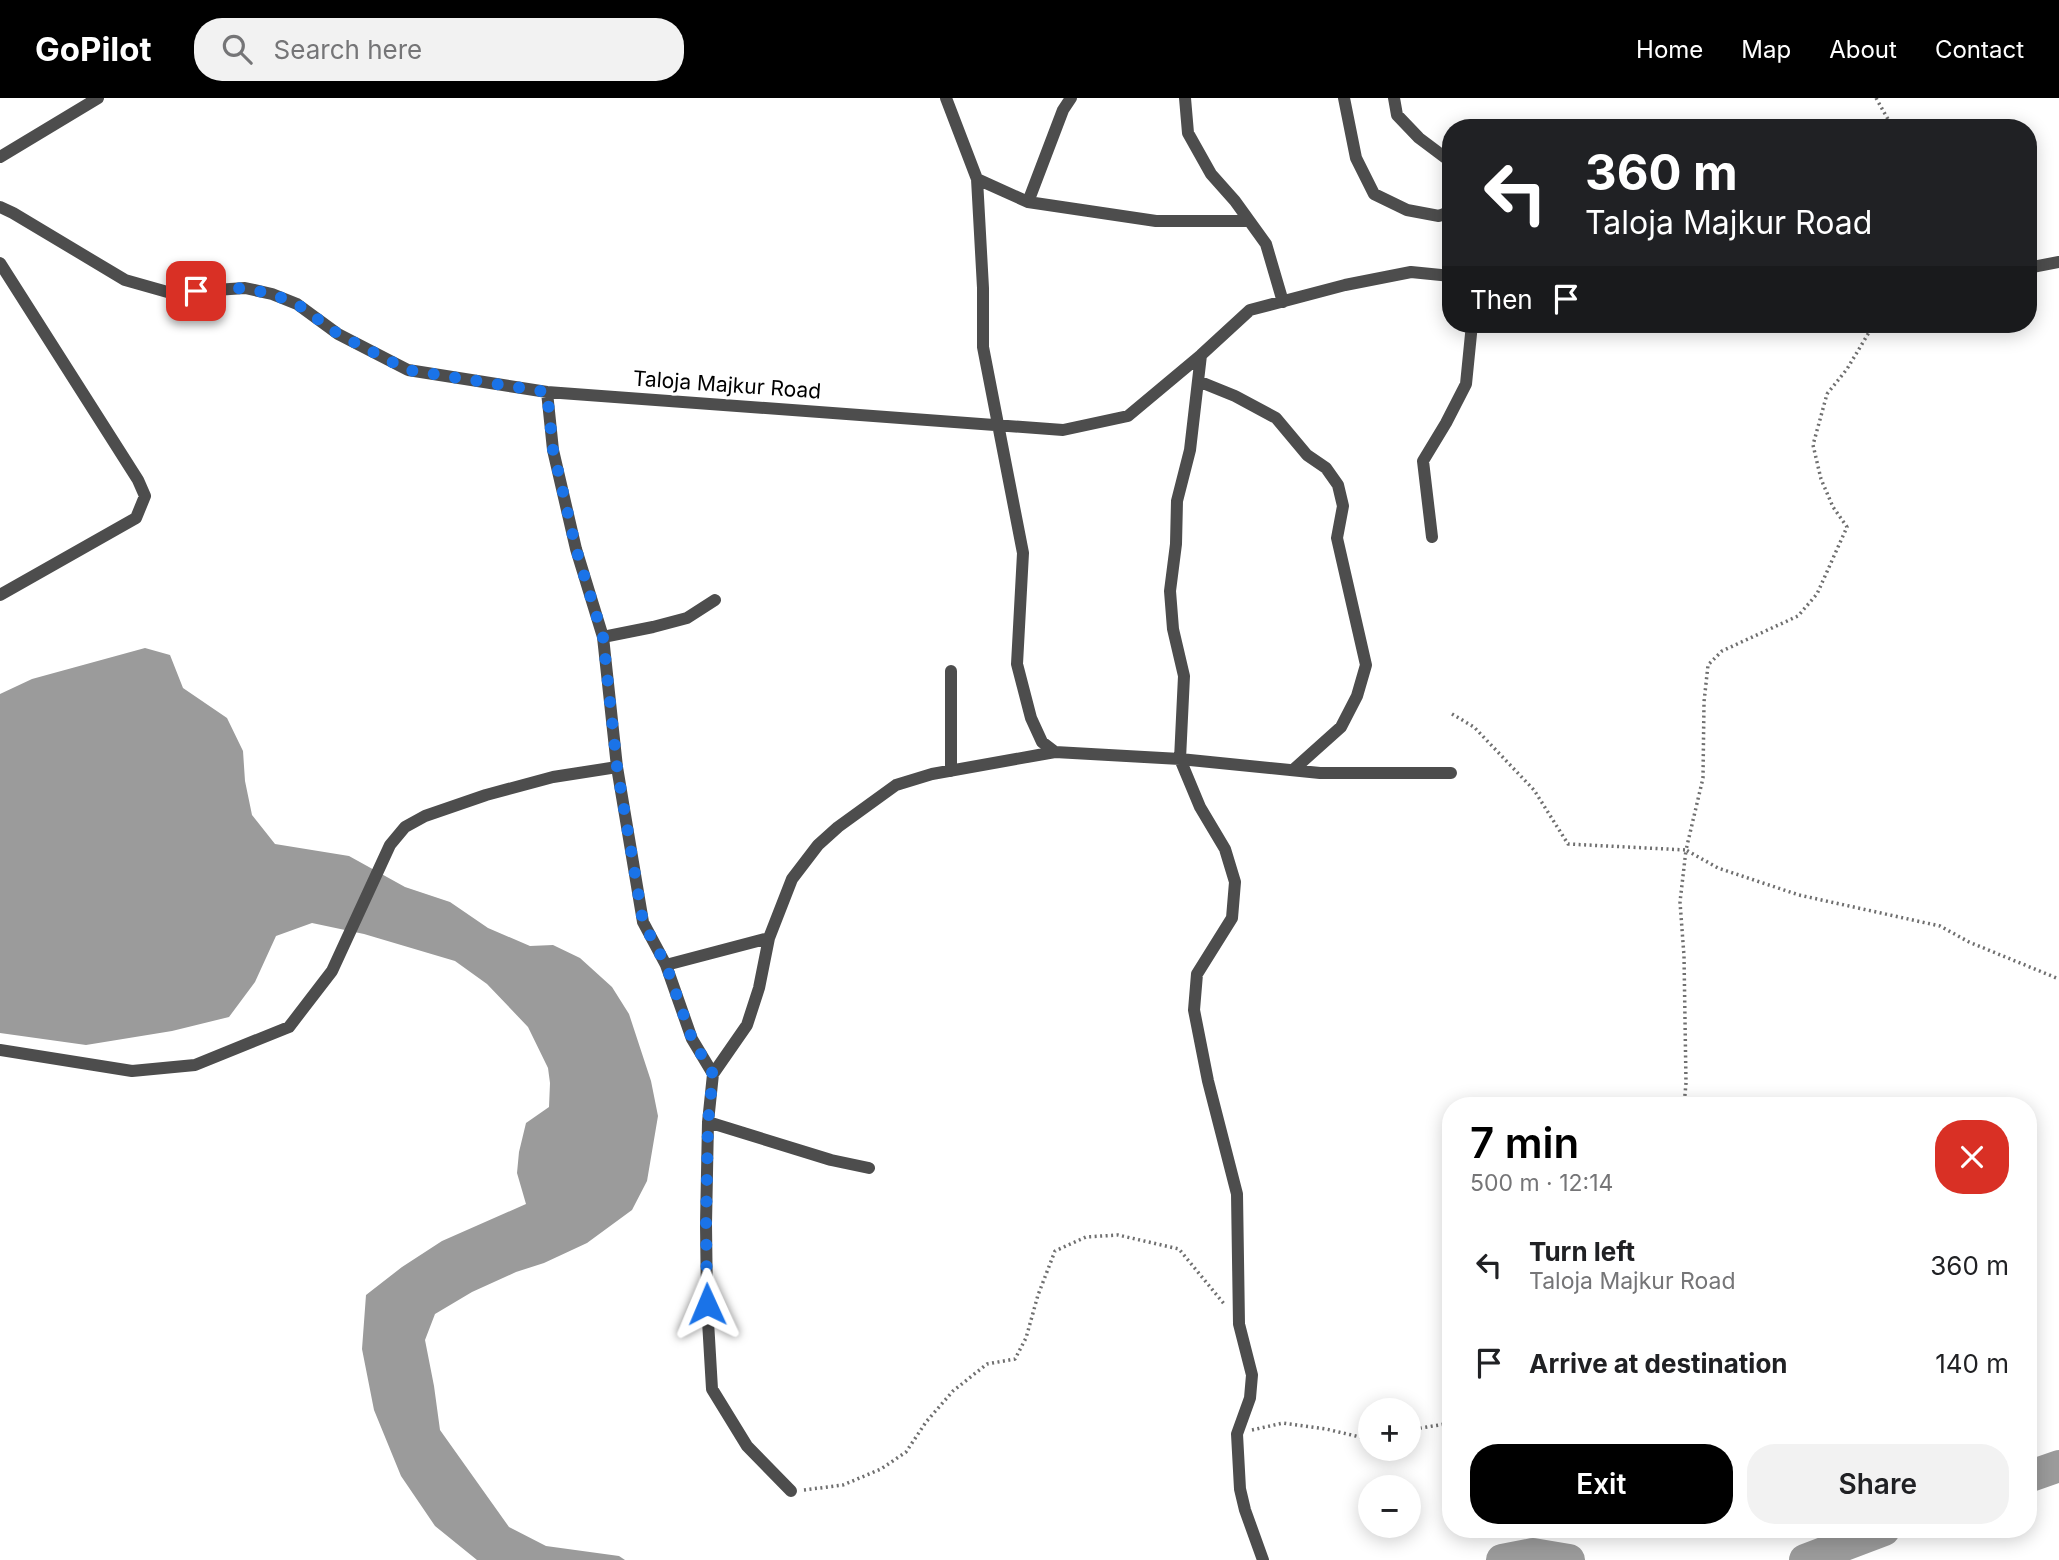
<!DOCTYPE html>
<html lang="en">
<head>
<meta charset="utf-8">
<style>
	:root { --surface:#fff; --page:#f2f2f2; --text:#202124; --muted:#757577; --accent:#000 }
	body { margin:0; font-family:Inter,sans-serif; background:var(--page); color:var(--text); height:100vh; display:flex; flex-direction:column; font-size:26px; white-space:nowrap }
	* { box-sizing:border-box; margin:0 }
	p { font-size:23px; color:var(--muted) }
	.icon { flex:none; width:38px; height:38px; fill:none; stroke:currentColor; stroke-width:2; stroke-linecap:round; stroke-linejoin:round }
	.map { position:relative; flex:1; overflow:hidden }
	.drawer { position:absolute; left:1442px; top:999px; width:595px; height:441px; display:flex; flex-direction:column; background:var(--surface); border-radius:28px; box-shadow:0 4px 18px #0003 }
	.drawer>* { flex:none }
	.hud { position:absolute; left:1442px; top:21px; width:595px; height:214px; border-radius:28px; box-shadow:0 4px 18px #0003; background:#202124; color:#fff; overflow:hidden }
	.fabs { position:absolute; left:1358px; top:1300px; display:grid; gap:14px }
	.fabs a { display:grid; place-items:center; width:63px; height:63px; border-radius:50%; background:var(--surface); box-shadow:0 4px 18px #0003; font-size:35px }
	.pin { position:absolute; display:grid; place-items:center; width:60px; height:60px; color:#fff; margin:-30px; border-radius:14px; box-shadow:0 4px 10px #0006 }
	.me { position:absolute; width:77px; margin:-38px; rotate:359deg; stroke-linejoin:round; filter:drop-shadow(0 0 5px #0008) }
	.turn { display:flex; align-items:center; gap:24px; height:147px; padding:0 28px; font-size:32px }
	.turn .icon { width:91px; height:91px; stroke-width:2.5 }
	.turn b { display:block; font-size:49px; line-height:60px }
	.then { display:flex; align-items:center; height:66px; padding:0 28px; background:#0003; gap:14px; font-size:26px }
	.round { display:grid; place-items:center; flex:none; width:74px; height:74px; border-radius:28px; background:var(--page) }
	.overview { display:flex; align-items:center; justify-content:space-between; height:119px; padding:0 28px }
	h1 { font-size:42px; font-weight:600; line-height:52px; color:var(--accent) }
	.primary-button { display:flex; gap:14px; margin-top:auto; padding:14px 28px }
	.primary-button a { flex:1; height:80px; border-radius:28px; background:var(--accent); color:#fff; font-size:28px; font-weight:600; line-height:80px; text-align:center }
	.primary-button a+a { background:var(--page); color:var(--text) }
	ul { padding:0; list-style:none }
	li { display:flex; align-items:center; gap:21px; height:98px; padding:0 28px }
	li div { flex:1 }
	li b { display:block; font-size:26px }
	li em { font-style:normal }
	header { display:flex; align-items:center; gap:42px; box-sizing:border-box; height:98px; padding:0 35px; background:var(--accent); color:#fff }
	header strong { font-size:33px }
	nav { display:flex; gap:38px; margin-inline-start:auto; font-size:24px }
	.search { width:490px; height:63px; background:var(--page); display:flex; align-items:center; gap:18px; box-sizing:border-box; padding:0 24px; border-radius:28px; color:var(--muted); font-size:26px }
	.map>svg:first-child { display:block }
</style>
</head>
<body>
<header>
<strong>GoPilot</strong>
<div class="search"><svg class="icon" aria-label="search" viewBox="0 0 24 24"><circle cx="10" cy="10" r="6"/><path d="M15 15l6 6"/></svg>Search here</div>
<nav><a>Home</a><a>Map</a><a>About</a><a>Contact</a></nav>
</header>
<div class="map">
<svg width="2059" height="1462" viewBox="0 0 2059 1462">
	<rect width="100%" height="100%" fill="#fff"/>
	<path fill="#9b9b9b" d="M145,550L170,557L183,590L227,620L243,653L245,683L252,717L275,746L349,758L405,789L450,804L488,830L530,848L553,847L580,860L612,889L629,916L651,983L658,1018L647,1083L632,1112L587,1145L544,1165L516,1174L472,1194L435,1216L425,1242L434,1288L440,1332L509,1429L546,1448L619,1458L625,1462H477L435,1428L401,1378L374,1312L362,1251L366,1197L402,1169L442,1143L526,1106L517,1075L519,1054L526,1025L549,1009L550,985L548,970L528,929L487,886L455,863L364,836L312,825L276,838L255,884L229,919L172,933L86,947L0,935V596L32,581Z"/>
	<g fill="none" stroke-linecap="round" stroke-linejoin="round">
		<path stroke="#9b9b9b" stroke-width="32" d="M2028,1379L2059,1368
			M1502,1462L1533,1456L1569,1462
			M1805,1462L1884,1432"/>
		<path stroke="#6f6f6f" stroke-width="3.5" stroke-dasharray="2 3.5" stroke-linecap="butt" d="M1876,0L1893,30
			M1874,226L1847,271L1827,296L1813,347L1821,381L1833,409L1847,429L1817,496L1798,518L1722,553L1708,567L1704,604L1703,680L1686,752L1718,770L1799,797L1940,828L1969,844L2059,881
			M1452,616L1474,629L1534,692L1568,746L1686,752L1680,804L1684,858L1686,985L1684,1008
			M1252,1332L1283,1325L1326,1331L1360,1339L1370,1338
			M1409,1332L1451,1325
			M804,1392L843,1387L881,1371L906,1354L926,1324L953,1293L987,1266L1015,1261L1026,1240L1038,1197L1055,1153L1086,1139L1118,1137L1179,1151L1225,1207"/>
		<path stroke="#4d4d4d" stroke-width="12" d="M946,0L977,81L983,190V249L1023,455L1017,566L1031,620L1042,644L1055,654L1180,661L1320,675H1451
			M1185,0L1188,35L1211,76L1235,103L1266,146L1283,204
			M1344,0L1356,60L1374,96L1407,112L1439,118L1451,113
			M1394,0L1397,17L1419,40L1451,64
			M0,59L98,0
			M977,81L1028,104L1063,12L1071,0
			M1028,104L1156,123H1249
			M0,109L13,115L125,182L171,195L245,190L272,196L297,206L338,236L408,272L547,294L1063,332L1128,318L1201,257L1250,212L1345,187L1411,174L1451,178
			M0,165L138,382L145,398L136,420L0,497
			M2028,170L2059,164
			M1201,257L1190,352L1177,403L1176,446L1170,493L1173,531L1184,578L1180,661L1200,709L1225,751L1235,784L1232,820L1197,876L1194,912L1208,983L1237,1096L1239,1226L1252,1277L1250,1300L1237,1336L1240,1391L1245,1412L1263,1462
			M1198,283L1235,298L1276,320L1307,357L1326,370L1338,387L1343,408L1337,440L1366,567L1357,598L1341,629L1293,672
			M547,294L553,352L576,451L603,539L617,669L643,824L666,867L769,840L792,781L818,747L838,729L896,687L932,676L1055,654
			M1432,439L1423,363L1446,325L1466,286L1472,226
			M603,539L653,529L687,520L715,502
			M951,673V573
			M666,867L692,941L713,976L708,1024L706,1126L707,1206L712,1291L747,1348L791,1393
			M0,952L132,973L195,967L289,929L332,873L390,747L405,729L425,718L486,697L553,679L617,669
			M713,976L747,927L759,890L769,840
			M708,1024L831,1062L869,1070"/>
	</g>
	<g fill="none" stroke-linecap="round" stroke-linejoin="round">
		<path stroke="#1a73e8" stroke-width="12" stroke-dasharray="0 21.6" d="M196,193L245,190L272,196L297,206L338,236L408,272L547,294L553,352L559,377L576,451L603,539L617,669L643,824L666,867L692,941L713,976L708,1024L706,1126L707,1206"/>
	</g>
	<g text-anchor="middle" stroke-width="6" stroke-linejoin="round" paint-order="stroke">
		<g font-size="21" fill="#000" stroke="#fff">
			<text transform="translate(727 287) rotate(4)" y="7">Taloja Majkur Road</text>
		</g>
	</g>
</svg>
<div class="fabs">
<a>+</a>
<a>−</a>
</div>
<div class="pin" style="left:196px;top:193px;background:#d93025"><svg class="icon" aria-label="arrive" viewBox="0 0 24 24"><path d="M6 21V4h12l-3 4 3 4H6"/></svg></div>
<svg class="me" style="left:707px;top:1206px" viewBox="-20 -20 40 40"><path d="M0-17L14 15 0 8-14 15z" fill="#1a73e8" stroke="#fff" stroke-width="4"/></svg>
<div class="hud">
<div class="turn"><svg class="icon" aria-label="left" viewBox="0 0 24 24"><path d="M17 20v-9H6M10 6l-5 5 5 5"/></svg><div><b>360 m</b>Taloja Majkur Road</div></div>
<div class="then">Then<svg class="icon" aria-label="arrive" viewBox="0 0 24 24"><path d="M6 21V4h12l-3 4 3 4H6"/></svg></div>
</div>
<section class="drawer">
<div class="overview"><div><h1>7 min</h1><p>500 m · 12:14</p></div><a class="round" style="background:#d93025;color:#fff"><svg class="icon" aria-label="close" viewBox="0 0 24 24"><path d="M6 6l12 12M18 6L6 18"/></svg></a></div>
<ul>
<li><svg class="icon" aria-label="left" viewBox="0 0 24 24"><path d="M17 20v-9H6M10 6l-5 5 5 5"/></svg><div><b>Turn left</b><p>Taloja Majkur Road</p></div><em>360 m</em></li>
<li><svg class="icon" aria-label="arrive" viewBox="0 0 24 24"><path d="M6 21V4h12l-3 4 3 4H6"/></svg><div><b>Arrive at destination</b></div><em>140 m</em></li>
</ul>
<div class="primary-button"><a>Exit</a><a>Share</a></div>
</section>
</div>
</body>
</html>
